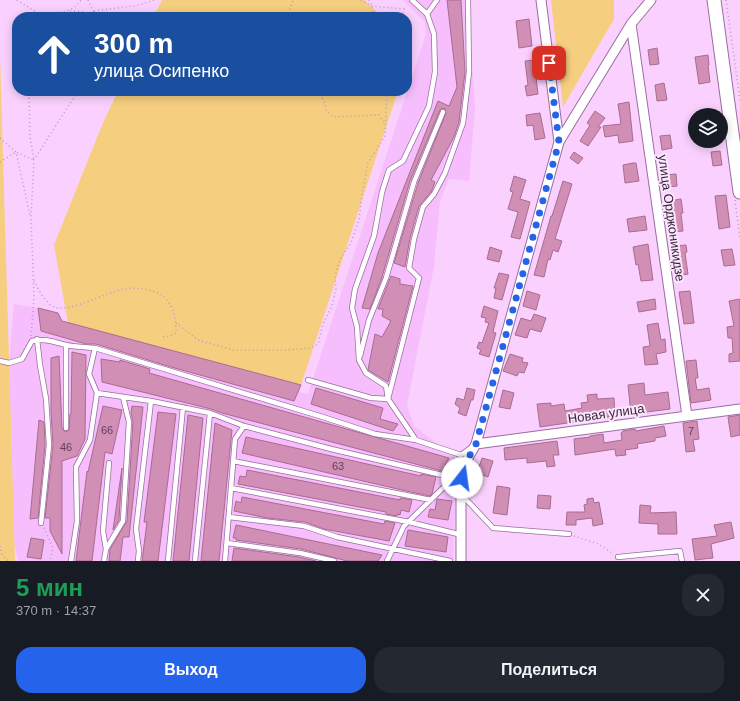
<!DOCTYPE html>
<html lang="ru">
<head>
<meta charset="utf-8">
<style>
	:root { --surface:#171b24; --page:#242831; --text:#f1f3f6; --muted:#9ea1a6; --accent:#2563eb }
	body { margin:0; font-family:Arial,sans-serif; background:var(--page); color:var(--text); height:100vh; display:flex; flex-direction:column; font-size:15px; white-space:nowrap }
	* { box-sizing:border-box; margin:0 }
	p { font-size:13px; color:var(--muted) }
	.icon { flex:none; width:22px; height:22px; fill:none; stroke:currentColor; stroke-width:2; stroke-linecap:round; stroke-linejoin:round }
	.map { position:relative; height:561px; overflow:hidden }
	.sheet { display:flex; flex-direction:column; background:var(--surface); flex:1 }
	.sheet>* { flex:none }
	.banner { position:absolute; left:12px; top:12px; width:400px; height:84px; border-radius:16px; box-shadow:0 2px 10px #0003; background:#1a4fa0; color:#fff; overflow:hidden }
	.controls { position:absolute; left:688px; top:108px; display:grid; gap:8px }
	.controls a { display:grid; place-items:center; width:40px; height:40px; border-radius:50%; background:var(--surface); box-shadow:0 2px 10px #0003; font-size:20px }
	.pin { position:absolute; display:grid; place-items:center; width:34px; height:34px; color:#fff; margin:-17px; border-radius:8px; box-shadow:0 2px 6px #0006 }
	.me { position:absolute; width:44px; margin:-22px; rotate:15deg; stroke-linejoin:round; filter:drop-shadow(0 0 3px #0008) }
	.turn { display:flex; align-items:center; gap:14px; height:84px; padding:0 16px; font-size:18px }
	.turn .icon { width:52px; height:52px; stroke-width:2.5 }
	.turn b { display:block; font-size:28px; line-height:34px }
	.round { display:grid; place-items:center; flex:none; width:42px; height:42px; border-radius:16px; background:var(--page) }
	.head { display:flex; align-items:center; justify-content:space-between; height:68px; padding:0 16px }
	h1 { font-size:24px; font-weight:700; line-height:30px; color:#1e9e55 }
	.action { display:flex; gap:8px; margin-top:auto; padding:8px 16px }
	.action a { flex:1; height:46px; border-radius:16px; background:var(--accent); color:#fff; font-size:16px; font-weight:700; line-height:46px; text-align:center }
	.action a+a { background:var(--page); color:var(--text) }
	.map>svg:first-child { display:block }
</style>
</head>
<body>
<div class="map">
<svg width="740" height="561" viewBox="0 0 740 561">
	<rect width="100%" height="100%" fill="#fad1fe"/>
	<path fill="#f6befc" d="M403,0H468L475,108L469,181L449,179L440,201L434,266L407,405L414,426L457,459L453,561H18L14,541L9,363L14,304L50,310L52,324L308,394L426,34L425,22Z"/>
	<path fill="#f6ce7f" d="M162,0H364L383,17H153Z
		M551,0H614V19L563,107Z
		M0,55L15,561H0Z
		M118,91H398L301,385L68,323L54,245L102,125Z"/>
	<path fill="#d18fb6" stroke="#a96b90" d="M447,0H461L465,72L459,122L454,137L431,180L435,182L431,192L419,206L410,238L405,267L394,263L418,183L446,113L445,109L442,108L440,110L410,181L382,277L370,309L362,308L378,253L438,101L449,106L457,87Z
		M529,19L532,46L519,48L516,21Z
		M657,48L659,64L650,65L648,50Z
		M708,55L709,65H708L710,82L699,84L695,57Z
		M534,60L538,94L527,96L525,86L528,85L525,61Z
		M664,83L667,100L657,101L655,85Z
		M629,102L633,141L619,143L618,135L605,137L603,126L621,124L618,104Z
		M595,111L605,118L598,127H601L588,146L580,141L590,125L587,123Z
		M540,113L545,138L535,140L533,125L527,126L526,115Z
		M670,135L672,148L662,150L660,136Z
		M720,151L722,165L713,166L711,152Z
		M574,152L583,158L578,164L570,158Z
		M633,163H636L639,181L625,183L623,165Z
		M676,174L677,186L666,187L665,175Z
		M514,176L526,180L520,199L530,202L520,239L511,237L518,212L508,209L513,192L510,191Z
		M563,181L572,184L555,239L562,241L558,252L553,250L550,260L548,259L544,277L534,275L551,216H552Z
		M726,195L730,227L719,229L715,196Z
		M681,199L683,213H681L683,231L672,232L671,220H672L669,201Z
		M645,216L647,230L629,232L627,219Z
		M648,244L653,280L641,281L638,264L636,265L633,247Z
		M686,245L687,252L685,253L688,274L678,276L674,246Z
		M490,247L502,251L499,262L487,259Z
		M732,249L735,265L724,266L721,250Z
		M499,273L509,275L502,300L494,298L496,288H494Z
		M391,276L400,279V284L413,286L388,382L368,370L375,334L382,337L391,321L382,316L383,309H378Z
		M527,291L540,295L536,310L523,306Z
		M690,291L694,323L684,324L679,292Z
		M655,299L656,309L639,312L637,302Z
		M740,299V361L729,362V354L733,353L732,338H728L727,327L734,326L729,301Z
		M484,306L498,311L493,332L496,333L489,357L479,354L481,350L477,348L479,342L482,343L489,323L485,322L486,318L481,317Z
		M38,308L58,313L62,321L301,385L294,401L171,367L96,344H86L41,331Z
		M534,314L546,318L541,332L530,329L527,338L515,335L521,318L531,321Z
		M658,323L661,340L665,339L666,352L656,354L658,364L645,365L643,347L650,346L647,325Z
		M72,352L86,355L85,439L77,456L62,461V554L50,531V518H45L53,445L51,412V358L59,356L62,428L64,431L66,432L69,430L70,414H71Z
		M510,354L523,358L522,362L528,363L524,373L519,372L517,376L503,371Z
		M101,359L120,362V360L150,369L149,373L449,458L442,471L222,413L211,409L102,382Z
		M696,360L698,378H695L697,390L709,388L711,400L691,403L686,361Z
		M644,383L645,395L668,392L670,409L631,414L628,385Z
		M316,388L383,408L380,419L398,424L393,431L311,404Z
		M467,388L475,390L473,400H471L466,416L458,413L460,408L455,404L457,398L464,400Z
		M503,390L514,393L510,409L499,407Z
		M597,394V399L614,398L615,416L540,427L537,404L551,403V406L564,404L565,411L582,408L581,403L588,402L587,395Z
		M103,406L122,410L112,454L105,452L92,561H76L87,471L88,472Z
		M132,406L143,407L129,537H123L120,561H109L110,549L127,521L133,422L131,413Z
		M158,412L176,414L158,561H142L147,522H144Z
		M188,415L203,418L189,561H173Z
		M740,415V435L731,437L728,417Z
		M39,420L44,422L45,445L38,518L30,519Z
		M697,421L699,439L693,440L695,451L686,452L683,423Z
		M215,423L232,430L219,561H201Z
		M664,426L666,436L655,438V441L637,444L638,448L625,450L626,455L616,456L615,449L575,455L574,439L590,437V436L603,434L604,443L622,440L621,433L623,431L635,429L636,431Z
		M246,437L421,476V474L436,477L432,494L430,496L402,490L242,453Z
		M557,441L559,455H553L555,466L547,467L546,461L527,463V458L505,460L504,448Z
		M482,458L493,461L488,477L477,473Z
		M122,468L119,520L113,530Z
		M247,470L400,500V498L412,500L409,512L401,510L400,515L397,514V516L386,514V512L238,484L240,476L246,477Z
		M497,486L510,488L507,515L493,513Z
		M538,495L551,496L550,509L537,508Z
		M242,497L384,524L385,521L395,523L389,541L324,529L305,522L267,518L234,511L236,501L241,503Z
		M593,498L594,503L599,502L603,524L593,526L592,518L576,520V525H566L567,512H585L584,505L587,504V499Z
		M437,499L452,501L448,520L428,517L430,509L435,510Z
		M640,505L651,506L650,513L676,512L677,534H658V524L639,523Z
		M731,522L734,538L711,544L713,558L695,560L692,539L717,536L714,525Z
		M236,525L382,555L378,561H347L301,549L236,540V538H233Z
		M408,530L448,537L446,552L405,546Z
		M31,538L44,540L41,559L27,557Z
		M234,548L299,557L316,561H232Z"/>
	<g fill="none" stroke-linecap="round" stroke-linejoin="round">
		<defs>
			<path id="service" d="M412,0L427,14L434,34L435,72L429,106L403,161L389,170L382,192L374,236L355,289L352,308L357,327L359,360L366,373L386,386L388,399L416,440
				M427,14L437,0
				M37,339L40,365L46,399L49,445L41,523
				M95,348L89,374L97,393L151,401L210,413L244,426L331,449L442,475L461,470
				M360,356L369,320L386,278L414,182L443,112
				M0,361L9,363L22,359L32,341C44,338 54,342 66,345C75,347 85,347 95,348L326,418L375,434L416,440L461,455L472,447
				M308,380L371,398L388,399L419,278L409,268L414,239L423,207L434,194L445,173L463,123L469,72L468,0
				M66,428V345
				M233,461L431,500
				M231,488L409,522L462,535
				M462,495L493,528L569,534
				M229,517L304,526L337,537L450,561
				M227,543L300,553L334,561
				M106,549L103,531L109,463
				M618,557L680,551L682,561
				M71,561L77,521L76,467L90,440L97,393
				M104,561L106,549L123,521L129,422L123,397
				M138,561L139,551L136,529L151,401
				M168,561L183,407
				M195,561L210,413
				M225,561L235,439L244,426
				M387,561L404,526L445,486L461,479"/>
			<path id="minor" d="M541,0L559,142
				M631,24L687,416
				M476,444L740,409
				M461,561V470L476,444L559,142L631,24L651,0"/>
			<path id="secondary" d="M714,0L740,192"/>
		</defs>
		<use href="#service" stroke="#9b6ca0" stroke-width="6"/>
		<use href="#minor" stroke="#9b6ca0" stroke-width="11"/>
		<use href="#secondary" stroke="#9b6ca0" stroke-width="15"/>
		<path stroke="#bc9ac0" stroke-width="1.5" stroke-dasharray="1 3" stroke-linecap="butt" d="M17,0L39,14
			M88,0L96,17
			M361,0L372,6L404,9L402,17
			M369,0L372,6L374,17
			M726,0L740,100
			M70,11L85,12L91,17
			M94,11L140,5L154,0
			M38,17L39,14C54,12 72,15 81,0
			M287,17L293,0
			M319,91L325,104L326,110L333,117L379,115L384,122
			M0,138L16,152L30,215
			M0,162L16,152L34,160L30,137L29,91
			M735,200L740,239
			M34,281C39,290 44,302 54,307C68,314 107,291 125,289C137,287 147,289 158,293C173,300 176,318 176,333L170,336L162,337
			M176,323L198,340L233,350H286L311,348L318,344L323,324L332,306L336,289L335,276L340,259L351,243L359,220L362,195L368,163L385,136L387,91
			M31,336L34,298L31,217L34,160L78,91
			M44,528L53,548L50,561
			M574,536L598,544L614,554
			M0,546L2,555L8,561"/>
		<use href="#service" stroke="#fff" stroke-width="4.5"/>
		<use href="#minor" stroke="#fff" stroke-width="9"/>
		<use href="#secondary" stroke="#fff" stroke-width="13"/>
	</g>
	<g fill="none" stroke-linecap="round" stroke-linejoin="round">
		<path stroke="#2563eb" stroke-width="7" stroke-dasharray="0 12.6" d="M462,478V470L476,444L559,142L549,63"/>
	</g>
	<g text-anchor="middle" stroke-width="4" stroke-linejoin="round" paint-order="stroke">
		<g font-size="11" fill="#60405a">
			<text x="107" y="434">66</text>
			<text x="691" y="435">7</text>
			<text x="66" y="451">46</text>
			<text x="338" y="470">63</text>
		</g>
		<g font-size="13" fill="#3a263c" stroke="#fbe6fd">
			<text transform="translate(672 218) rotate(82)" y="5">улица Орджоникидзе</text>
			<text transform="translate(606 413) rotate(-8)" y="5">Новая улица</text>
		</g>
	</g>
</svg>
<div class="controls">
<a><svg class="icon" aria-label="layers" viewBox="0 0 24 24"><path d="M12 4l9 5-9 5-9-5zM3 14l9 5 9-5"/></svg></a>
</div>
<div class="pin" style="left:549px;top:63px;background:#d93025"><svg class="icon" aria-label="arrive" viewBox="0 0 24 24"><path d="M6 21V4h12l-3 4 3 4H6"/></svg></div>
<svg class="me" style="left:462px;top:478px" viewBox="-20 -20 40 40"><circle r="19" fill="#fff"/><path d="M0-13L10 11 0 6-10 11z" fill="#2563eb"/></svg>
<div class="banner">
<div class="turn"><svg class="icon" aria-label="ahead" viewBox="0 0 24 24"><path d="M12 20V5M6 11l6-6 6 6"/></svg><div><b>300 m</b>улица Осипенко</div></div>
</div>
</div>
<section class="sheet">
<div class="head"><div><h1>5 мин</h1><p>370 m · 14:37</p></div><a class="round"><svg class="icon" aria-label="close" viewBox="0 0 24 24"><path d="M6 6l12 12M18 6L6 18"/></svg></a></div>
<div class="action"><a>Выход</a><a>Поделиться</a></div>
</section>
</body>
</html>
